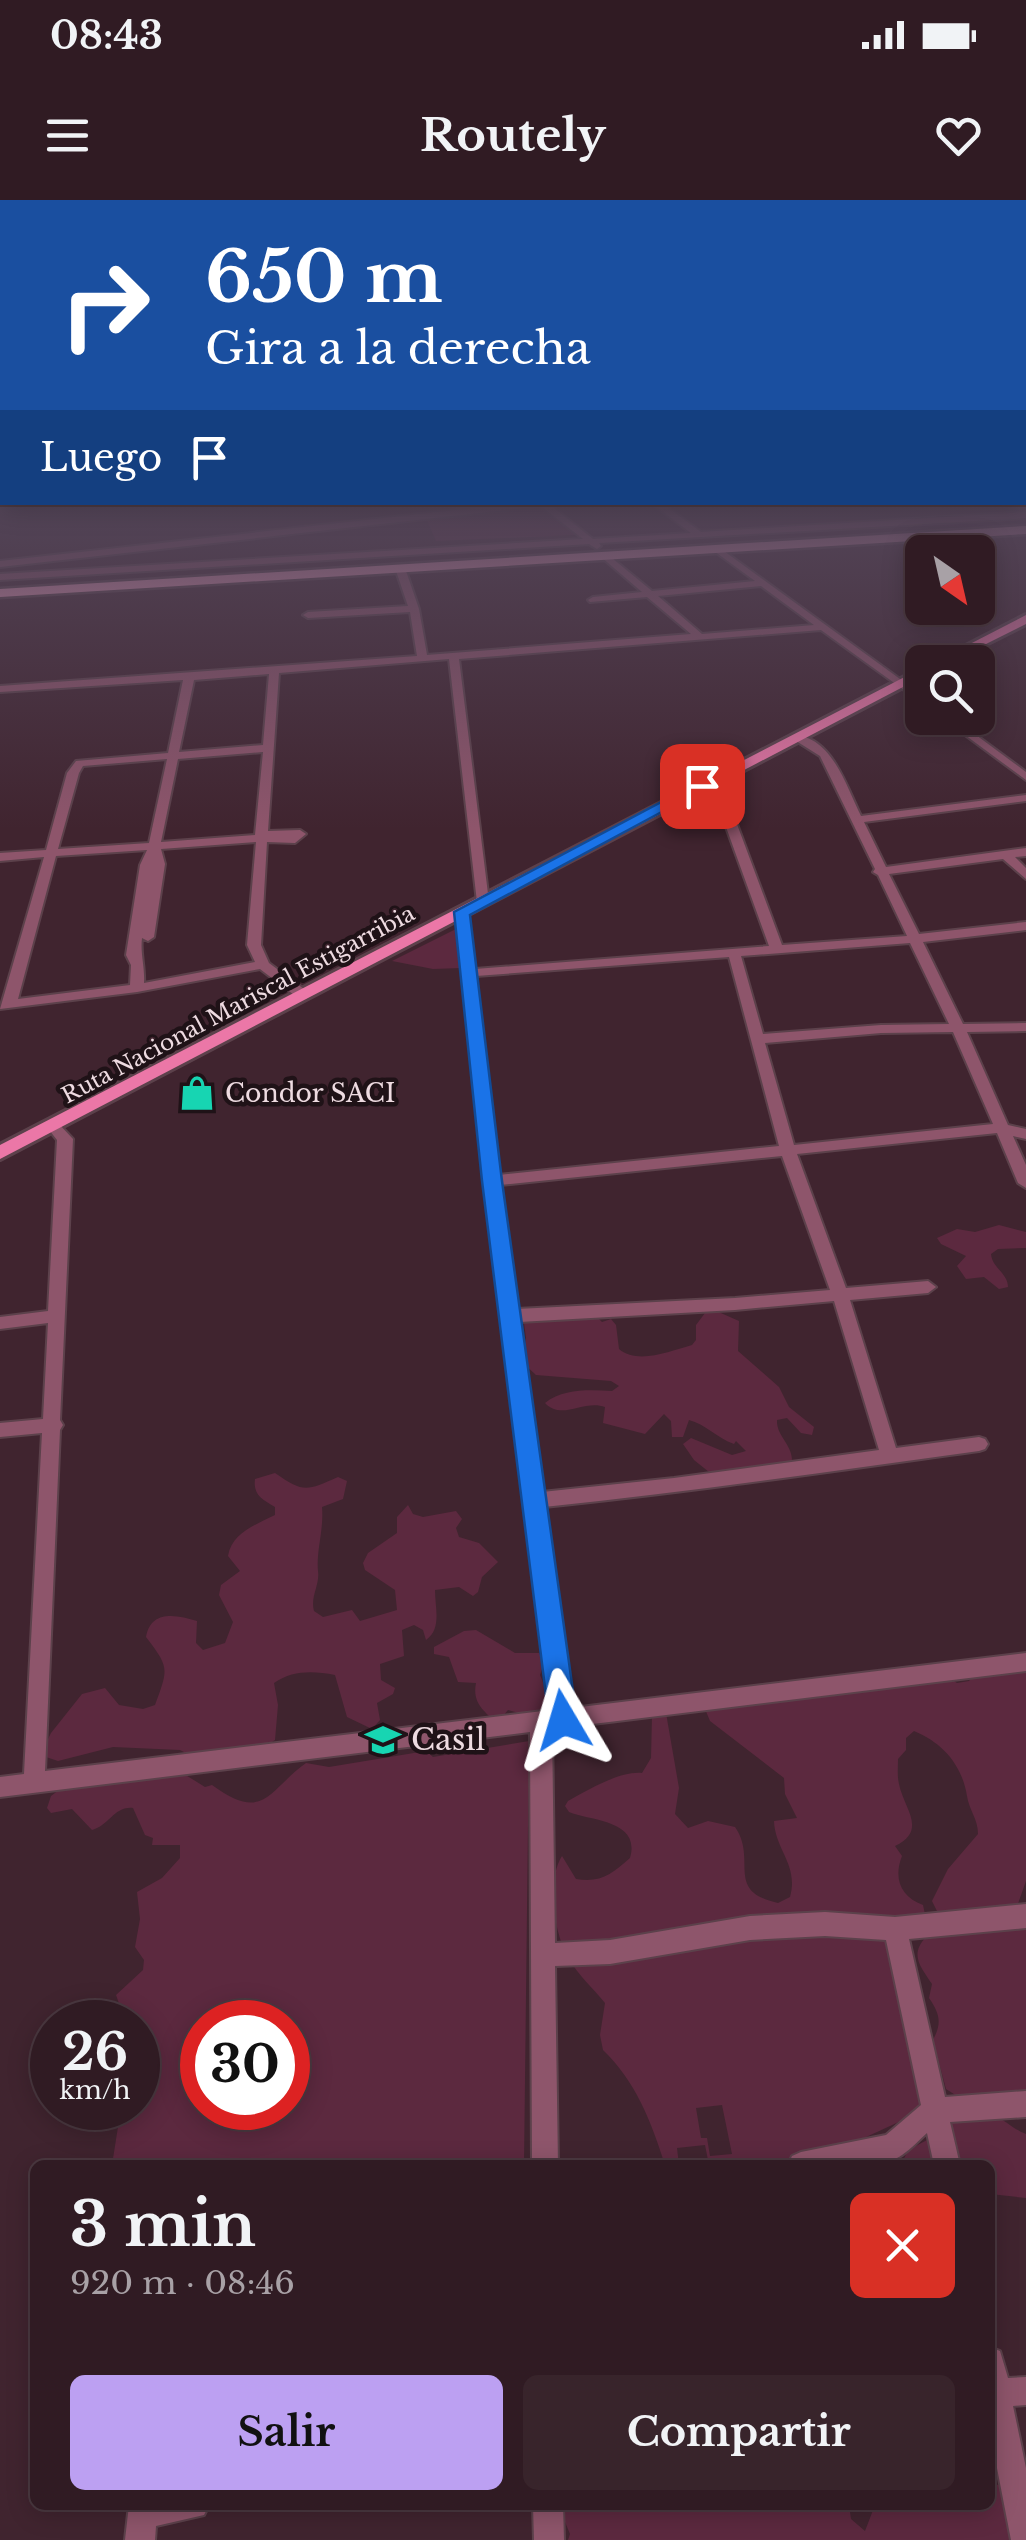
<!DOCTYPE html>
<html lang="es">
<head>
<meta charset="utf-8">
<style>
	:root { --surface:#301b23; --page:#38242b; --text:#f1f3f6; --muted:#a8a1a6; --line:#4b3941; --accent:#bca0f2 }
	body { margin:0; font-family:"Libre Baskerville",serif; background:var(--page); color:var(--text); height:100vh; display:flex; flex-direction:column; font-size:38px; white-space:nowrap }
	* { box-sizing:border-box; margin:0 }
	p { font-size:32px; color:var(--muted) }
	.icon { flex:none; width:55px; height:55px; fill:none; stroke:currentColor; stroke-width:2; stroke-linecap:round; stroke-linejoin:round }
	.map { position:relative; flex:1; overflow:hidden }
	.details { position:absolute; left:30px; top:1960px; width:965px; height:350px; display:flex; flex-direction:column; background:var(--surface); border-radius:15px; box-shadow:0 5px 25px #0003,0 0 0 2px var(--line) }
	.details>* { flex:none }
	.banner { position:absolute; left:0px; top:0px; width:1028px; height:305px; box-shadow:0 5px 25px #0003,0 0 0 2px var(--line); background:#1a4fa0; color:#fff; overflow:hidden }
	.needle { width:65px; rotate:146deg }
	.tools { position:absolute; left:905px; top:335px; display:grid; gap:20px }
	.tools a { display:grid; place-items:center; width:90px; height:90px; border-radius:15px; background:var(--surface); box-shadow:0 5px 25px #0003,0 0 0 2px var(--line); font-size:50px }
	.speed { position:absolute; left:30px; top:1800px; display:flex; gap:20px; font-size:50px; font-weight:700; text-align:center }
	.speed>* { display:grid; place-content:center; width:130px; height:130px; border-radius:50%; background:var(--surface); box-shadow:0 5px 25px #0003,0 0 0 2px var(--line); line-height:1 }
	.speed small { font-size:25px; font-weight:400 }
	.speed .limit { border:15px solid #d22; background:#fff; color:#111 }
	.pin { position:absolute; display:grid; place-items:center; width:85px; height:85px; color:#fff; margin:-42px; border-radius:20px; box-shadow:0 5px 15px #0006 }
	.me { position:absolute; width:110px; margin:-55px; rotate:353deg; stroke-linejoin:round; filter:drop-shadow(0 0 8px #0008) }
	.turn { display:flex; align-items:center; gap:35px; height:210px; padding:0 40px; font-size:45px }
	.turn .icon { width:130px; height:130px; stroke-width:2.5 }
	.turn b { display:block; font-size:70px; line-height:85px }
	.then { display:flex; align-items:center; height:95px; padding:0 40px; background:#0003; gap:20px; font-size:38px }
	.round { display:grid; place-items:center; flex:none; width:105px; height:105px; border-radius:15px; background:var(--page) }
	.overview { display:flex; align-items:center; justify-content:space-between; height:170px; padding:0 40px }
	h1 { font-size:60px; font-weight:700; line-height:75px }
	.button { display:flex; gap:20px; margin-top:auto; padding:20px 40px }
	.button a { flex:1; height:115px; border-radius:15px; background:var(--accent); color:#111; font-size:40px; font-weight:700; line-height:115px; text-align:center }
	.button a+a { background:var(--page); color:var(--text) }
	.status { display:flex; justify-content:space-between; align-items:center; height:70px; padding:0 50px; background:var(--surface); direction:ltr }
	.status svg { height:28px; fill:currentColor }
	header { display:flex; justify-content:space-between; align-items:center; height:130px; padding:0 40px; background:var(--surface); font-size:45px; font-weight:700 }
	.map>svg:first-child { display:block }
</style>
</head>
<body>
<div class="status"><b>08:43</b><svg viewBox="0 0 49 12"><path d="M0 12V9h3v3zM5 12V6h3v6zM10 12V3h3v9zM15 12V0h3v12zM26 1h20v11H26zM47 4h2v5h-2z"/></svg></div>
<header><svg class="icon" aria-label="menu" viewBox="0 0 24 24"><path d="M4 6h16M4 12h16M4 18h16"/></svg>Routely<svg class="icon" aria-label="heart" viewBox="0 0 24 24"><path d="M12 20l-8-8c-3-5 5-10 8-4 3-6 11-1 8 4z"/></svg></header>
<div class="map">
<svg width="1026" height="2340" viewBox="0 0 1026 2340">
	<rect width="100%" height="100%" fill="#40242f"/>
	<path fill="#5c293f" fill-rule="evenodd" d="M541,305L576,335L436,341L427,320Z
		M456,729L461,768L433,769L392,761Z
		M999,1025L1026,1032V1048L998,1049L991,1054C992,1068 1008,1073 1008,1087L999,1089L984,1077L966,1079L957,1066L966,1056L941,1044L937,1038L957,1029L975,1032Z
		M714,1110L739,1121L738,1151L779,1187L789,1207L814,1227L812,1235L801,1233L787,1218L777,1220C776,1236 793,1245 792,1262L719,1280L694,1260L683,1244L691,1238L732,1255L746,1251L736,1241L734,1244C717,1238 705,1224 689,1220L683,1237H672L671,1221L664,1214L645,1234L603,1223L605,1207C584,1199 562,1221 545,1203C564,1188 590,1190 612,1191L619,1186L611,1181L536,1175L522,1162L526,1138L524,1123L530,1117H597L602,1122L611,1119L616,1125L619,1149C638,1165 670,1151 692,1145L696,1140V1125L705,1113Z
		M275,1273C304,1293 306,1291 338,1277L347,1281L343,1299L322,1307C324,1330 316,1351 318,1371C320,1385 310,1397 314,1411L323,1417L352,1410L360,1421L397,1410L395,1390L365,1370L363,1363L368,1353L397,1333V1317L408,1305L413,1314L423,1317L456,1311L462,1319L456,1328L459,1337L479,1343L498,1362L482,1377L478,1392L473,1396L459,1387L435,1390C435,1408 442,1429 426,1440L423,1430L414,1425L402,1430L404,1456L380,1464L381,1480L395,1488L393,1494L377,1503L380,1520L372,1529L347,1517L335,1475C313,1471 293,1470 274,1483L278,1505L275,1540L233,1568L220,1570L180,1550L113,1547L58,1561L46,1557L45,1545L51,1533L82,1494L105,1488L119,1505L143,1509L155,1505C168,1469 170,1468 146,1437C151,1409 177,1415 197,1421L196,1443L203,1450L225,1443L233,1422L219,1395L221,1385L240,1371L228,1356C232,1333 255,1325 275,1315V1307C262,1299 253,1295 255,1279Z
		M476,1430L515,1453H539L544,1463L540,1475L553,1506C537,1518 526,1515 508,1510L497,1523C484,1511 472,1503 476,1483L458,1482L449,1457L434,1454V1447L464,1431Z
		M1000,1471L1026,1472V1681L1015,1712L938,1713L932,1701L948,1669L978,1634C978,1619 969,1610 967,1596C962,1565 943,1543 914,1531L906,1538V1550L898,1559C898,1567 897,1576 899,1584C904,1609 928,1630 895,1646L902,1656C893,1679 901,1697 923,1705L926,1719L906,1738L921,1906L903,1920L864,1938L817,1949L807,1965H709L705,1945L677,1948L679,1965H665C651,1921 636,1882 603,1850L600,1835L605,1803C593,1788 578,1775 569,1759C554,1734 546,1681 562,1656L576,1679C601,1683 612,1674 630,1658C641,1620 591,1621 569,1612L565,1606L568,1601C588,1590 619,1571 642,1573L651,1558L652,1516L666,1513L679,1588L675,1614L688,1628L708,1621L735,1627C758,1660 724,1691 778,1703L790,1697C799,1665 775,1650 774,1621L797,1618L785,1594L784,1578L710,1521L705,1509L878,1479L904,1486C922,1476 939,1471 957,1483L969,1481L976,1473L989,1476ZM722,1905L732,1954L710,1956L707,1938H701L696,1908Z
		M529,1541L524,1965H112L121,1908H138V1822L136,1814L121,1809L116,1795L143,1770L144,1760L135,1747L140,1719L137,1692L162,1678L180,1658V1645H152L153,1638L145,1635L133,1608C114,1606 109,1626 92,1630L72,1609L51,1613L47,1608L51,1596L68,1583L184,1574L205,1587L212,1585C265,1624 269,1589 306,1563L329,1567L426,1551L433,1557ZM202,1822H288V1908H202Z
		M1026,1722V1906L1017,1894L1002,1891L960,1898L946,1889L933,1840C942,1823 940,1814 929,1798L932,1784C921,1767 909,1755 926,1737Z
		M987,1914C1004,1917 1010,1928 1026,1934V1998L990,1994V1965H901L908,1950L929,1939L945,1917L961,1921Z
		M990,2283L1011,2288L1026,2340H568L570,2334L558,2305H849L851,2319L865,2331L875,2305H990Z"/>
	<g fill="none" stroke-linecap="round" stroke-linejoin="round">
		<defs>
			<path id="minor" d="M528,302H559L550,305L593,339L691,333L650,302H660L701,332L1026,312V318L599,343L601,346L597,349L589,344L0,380V374L583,339L541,306L0,367V361Z
				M717,346L922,495V503L821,430L459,459L489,702L483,706L477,702L449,459L279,473L268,631L300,630L306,634L295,643L267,642L261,745L269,763L308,792V798H298L260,769L137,792L0,809L44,657L0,661V653L46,650L67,573L76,561L168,553L183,480L0,492V486L417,456L410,412L308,418L303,415L308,412L408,406L395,368L400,365L405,368L419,409L427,455L691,434L647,397L590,402L588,400L593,397L642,392L600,356L607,354L652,391L755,381L714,351ZM761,386L814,425L702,434L658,396ZM269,474L263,545L179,552L194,480ZM263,552L255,635L161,642L178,559ZM167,559L149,643L58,649L79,573L83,566ZM256,642L247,745L255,762L144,783C145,766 140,754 142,738L148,741L154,737L165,664L161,649ZM147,650L140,665L126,755L131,765L130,785L18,799L56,656Z
				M942,518H953L1026,572V580Z
				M793,535C832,536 846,586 861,616L1026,595V601L864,622L886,667L1026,648V656L1015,657L1026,668V679L1003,659L889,674L919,734L1026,722V730L923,742L963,824L1026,823V831L967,832L1008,925L1026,929V939L1013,936L1026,965V988L1018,983L997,933L797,954L846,1088L928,1081L936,1087L928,1093L850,1100L896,1248L979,1237L985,1239L988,1244L985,1249L979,1251C834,1271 690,1292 544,1307L572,1508L1026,1453V1471L552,1529L555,1743L610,1740L750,1716L825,1712L895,1717L1026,1704V1728L909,1739L945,1897L1026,1891V1917L950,1922L960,1965H934L927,1933C919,1940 911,1949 902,1955C877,1972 818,1965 788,1965L792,1956L801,1952L886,1935L921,1905L886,1740L825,1736L750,1740L610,1764L555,1766L558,1965H532L530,1532L0,1597V1577L24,1574L42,1233L0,1237V1223L43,1219L48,1123L0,1129V1117L48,1111L57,940L46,926L53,921L58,923L73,939L60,1220L63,1225L60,1230L45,1571L551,1510L484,981L456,713L462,709L468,713L475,769L769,746L717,602L696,586L702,583L728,600L782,745L907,736L878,675L873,672L875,669L820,556L793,539ZM910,743L949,824L881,825L763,834L741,756ZM729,757L779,946L499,975L476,776ZM953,832L993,924L794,945L765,843L881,833ZM782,956L830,1090L735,1098L517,1109L500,985ZM834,1101L879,1250L674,1278L542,1292L519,1122L735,1110Z
				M990,2147L1000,2151L1008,2178L1026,2177V2205L1013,2206L1026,2268V2340H1011L990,2232Z
				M129,2305H209L204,2315L156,2326L155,2340H125Z
				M533,2305H563L564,2340H534Z"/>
			<path id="major" d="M1026,415V424L950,462H935Z
				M922,468V477L0,959V945Z"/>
			<path id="highway" d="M1026,326V334L0,397V389Z"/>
		</defs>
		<use href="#minor" stroke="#5c414b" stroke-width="4"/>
		<use href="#major" stroke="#5c414b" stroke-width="6"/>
		<use href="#highway" stroke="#5c414b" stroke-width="5"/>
		<use href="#minor" fill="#8e556b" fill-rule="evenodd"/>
		<use href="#major" fill="#eb77a7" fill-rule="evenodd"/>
		<use href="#highway" fill="#f19dbd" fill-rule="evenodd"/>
	</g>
	<linearGradient id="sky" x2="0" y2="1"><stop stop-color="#23141a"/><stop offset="0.48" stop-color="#534558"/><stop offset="1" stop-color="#534558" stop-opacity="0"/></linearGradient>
	<rect width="1026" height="629" fill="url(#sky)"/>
	<path fill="#1a73e8" stroke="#114b97" stroke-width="2.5" d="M697,583L710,586L470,715L502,981L577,1520L573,1529L563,1532L553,1529L549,1520L482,981L454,712Z"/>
	<defs>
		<symbol id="shop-bare" viewBox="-9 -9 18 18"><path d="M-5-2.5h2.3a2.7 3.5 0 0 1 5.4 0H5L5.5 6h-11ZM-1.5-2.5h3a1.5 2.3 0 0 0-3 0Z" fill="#17d5b2" stroke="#1f1217" stroke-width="2.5" paint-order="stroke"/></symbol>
		<symbol id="school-bare" viewBox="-9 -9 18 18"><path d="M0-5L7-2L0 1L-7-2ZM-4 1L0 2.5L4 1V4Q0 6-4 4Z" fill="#17d5b2" stroke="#1f1217" stroke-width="2.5" paint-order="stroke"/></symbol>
	</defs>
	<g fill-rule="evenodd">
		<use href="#shop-bare" x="172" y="868" width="50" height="50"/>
		<use href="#school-bare" x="358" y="1515" width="50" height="50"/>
	</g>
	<g text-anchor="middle" stroke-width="9" stroke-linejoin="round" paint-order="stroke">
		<g font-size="22" fill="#eedbe1" stroke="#1f1217">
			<text transform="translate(238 804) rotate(-28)" y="8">Ruta Nacional Mariscal Estigarribia</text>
		</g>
		<g font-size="25" fill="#eedbe1" stroke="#1f1217" text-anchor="start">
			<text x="225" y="902">Condor SACI</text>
		</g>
		<g font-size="30" fill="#eedbe1" stroke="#1f1217" text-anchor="start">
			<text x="411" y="1550">Casil</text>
		</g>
	</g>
</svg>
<div class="tools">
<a><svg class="needle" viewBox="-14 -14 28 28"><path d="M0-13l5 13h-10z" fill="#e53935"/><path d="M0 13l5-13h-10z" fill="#a8a1a6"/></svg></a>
<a><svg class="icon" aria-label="search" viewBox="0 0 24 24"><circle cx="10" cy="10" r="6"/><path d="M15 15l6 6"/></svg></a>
</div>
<div class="speed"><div>26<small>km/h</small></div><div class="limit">30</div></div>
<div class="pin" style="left:702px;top:586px;background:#d93025"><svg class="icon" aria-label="arrive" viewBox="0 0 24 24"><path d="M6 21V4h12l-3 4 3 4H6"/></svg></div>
<svg class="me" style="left:563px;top:1520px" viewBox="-20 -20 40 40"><path d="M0-17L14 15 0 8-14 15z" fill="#1a73e8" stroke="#fff" stroke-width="4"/></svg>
<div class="banner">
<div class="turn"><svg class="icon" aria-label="right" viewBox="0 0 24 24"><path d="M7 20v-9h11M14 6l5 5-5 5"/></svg><div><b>650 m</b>Gira a la derecha</div></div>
<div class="then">Luego<svg class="icon" aria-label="arrive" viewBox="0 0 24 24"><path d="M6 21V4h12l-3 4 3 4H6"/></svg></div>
</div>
<section class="details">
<div class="overview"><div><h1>3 min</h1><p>920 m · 08:46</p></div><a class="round" style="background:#d93025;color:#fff"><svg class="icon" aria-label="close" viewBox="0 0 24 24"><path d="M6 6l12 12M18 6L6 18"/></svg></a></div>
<div class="button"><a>Salir</a><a>Compartir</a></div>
</section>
</div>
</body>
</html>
